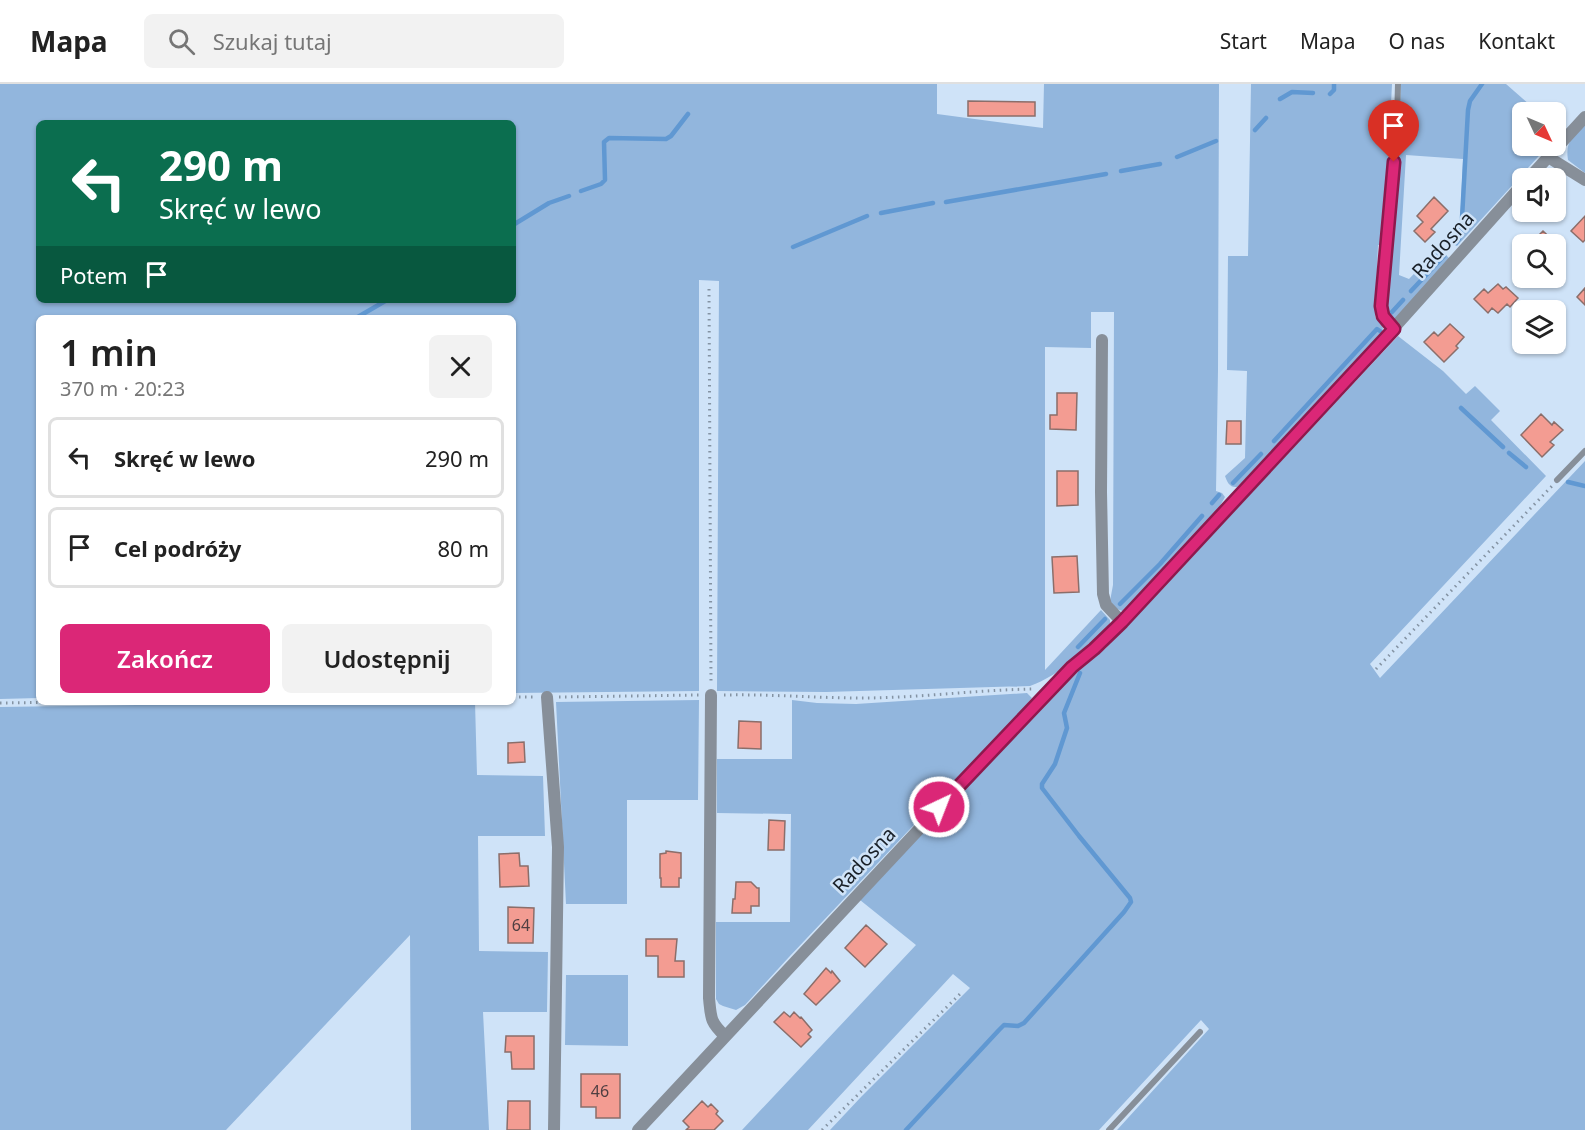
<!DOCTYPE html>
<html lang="pl">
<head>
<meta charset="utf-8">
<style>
	:root { --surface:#fff; --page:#f2f2f2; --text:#222; --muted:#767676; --line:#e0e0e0; --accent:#db2777 }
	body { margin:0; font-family:"Noto Sans",sans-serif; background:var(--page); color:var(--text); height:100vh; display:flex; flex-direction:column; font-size:22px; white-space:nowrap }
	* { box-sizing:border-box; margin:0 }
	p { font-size:20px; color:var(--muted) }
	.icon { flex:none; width:33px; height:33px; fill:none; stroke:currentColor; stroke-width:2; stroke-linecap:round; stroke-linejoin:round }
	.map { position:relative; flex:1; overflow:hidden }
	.drawer { position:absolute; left:36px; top:231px; width:480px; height:390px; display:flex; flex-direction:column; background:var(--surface); border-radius:9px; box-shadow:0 2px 4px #0004 }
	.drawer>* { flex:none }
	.top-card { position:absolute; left:36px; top:36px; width:480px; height:183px; border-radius:9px; box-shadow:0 2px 4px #0004; background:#0b6e4f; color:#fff; overflow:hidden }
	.needle { width:39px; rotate:134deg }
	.tools { position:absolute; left:1512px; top:18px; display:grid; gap:12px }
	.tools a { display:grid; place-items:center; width:54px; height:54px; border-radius:9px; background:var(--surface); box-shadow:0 2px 4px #0004; font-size:30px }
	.pin { position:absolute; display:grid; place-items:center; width:51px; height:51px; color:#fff; margin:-62px -26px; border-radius:50% 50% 50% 0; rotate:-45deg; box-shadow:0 0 6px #0007 }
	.pin .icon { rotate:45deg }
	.me { position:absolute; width:66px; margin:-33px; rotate:43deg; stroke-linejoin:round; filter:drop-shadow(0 0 4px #0008) }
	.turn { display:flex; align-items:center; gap:21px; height:126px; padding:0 24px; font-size:27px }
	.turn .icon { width:78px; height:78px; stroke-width:2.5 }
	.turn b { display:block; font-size:42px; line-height:51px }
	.then { display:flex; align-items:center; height:57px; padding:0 24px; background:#0003; gap:12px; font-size:22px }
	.round { display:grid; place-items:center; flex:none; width:63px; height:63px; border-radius:9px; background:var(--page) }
	.headline { display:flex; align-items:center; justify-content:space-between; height:102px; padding:0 24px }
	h1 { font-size:36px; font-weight:600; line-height:45px }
	.primary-button { display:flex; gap:12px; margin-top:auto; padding:12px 24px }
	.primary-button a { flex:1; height:69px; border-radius:9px; background:var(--accent); color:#fff; font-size:24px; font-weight:600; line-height:69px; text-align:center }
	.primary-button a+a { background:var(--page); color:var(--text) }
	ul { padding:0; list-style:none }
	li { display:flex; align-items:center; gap:18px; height:81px; margin:0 12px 9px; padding:0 12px; border:3px solid var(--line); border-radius:9px }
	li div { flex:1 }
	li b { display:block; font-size:22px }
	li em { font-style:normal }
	header { display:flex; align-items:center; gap:36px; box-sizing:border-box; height:84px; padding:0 30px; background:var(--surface); border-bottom:2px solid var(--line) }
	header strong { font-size:28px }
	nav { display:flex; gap:33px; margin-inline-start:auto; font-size:21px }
	.search { width:420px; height:54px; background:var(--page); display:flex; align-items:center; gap:15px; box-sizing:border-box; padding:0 21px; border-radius:9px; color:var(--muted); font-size:22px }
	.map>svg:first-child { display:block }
</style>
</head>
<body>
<header>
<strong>Mapa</strong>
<div class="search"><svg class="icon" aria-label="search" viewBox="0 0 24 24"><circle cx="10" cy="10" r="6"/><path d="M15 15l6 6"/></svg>Szukaj tutaj</div>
<nav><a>Start</a><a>Mapa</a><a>O nas</a><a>Kontakt</a></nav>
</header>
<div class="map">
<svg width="1585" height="1046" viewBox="0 0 1585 1046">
	<rect width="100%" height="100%" fill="#cfe3f8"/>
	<path fill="#92b6dd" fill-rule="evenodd" d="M0,0H937V30L1043,44L1044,0H1219L1218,286L1216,407L1222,409L1225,413L1216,429L1125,528L1117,525L1110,517L1113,501L1114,228H1091V264L1045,263V586L1101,526L1110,536V544C1086,565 1061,591 1030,602L826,608L717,607L719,197L699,196V607L513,609V234H39V614L0,615ZM39,39H513V216H39Z
		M1251,0H1392L1384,161H1378L1375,233C1382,241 1385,241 1381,252L1246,394L1237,403C1230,404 1227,398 1225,392L1245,374L1247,287L1227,286L1228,172H1248Z
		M1401,0H1506L1538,28H1522V62H1548L1457,162L1449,154L1460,142L1463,75L1406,71L1399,191L1409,195L1439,164L1450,175L1394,236L1388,234L1386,221L1399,45Z
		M1585,41V89L1568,76C1565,56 1573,54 1585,41Z
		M1398,252L1443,287L1466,310L1475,302L1500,327L1491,336L1546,392L1370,580L1380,594L1585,377V1046H1117L1209,945L1201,936L1099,1046H830L861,1013L970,904L953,890L808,1046H742L916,861L860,816L1069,593L1092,573L1105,565L1131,538Z
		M1027,609L1032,614L1015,634L789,873L745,921L736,926L723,922L719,920L716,915V838H790L791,730L717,729V675H792V616L817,619L856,620Z
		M699,616L698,716H627V820H566L556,618Z
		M353,618H475L477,691L543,692L545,752H478L479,867L548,868L547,928H483L489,1046H411L410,851L226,1046H0V623Z
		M566,891H628V962L565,961Z"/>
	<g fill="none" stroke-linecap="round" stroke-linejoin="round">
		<path stroke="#6098d2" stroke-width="4.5" d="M1330,10L1334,6V0
			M1280,15L1292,8L1313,9
			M1255,46L1266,34
			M1177,73L1216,57
			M1121,87L1160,80
			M581,107L601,100L605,96L604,58L609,54L666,55L671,52L688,30
			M946,118L1106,90
			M881,129L933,119
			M513,141L549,119L569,112
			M1456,159L1461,152L1468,26L1470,17L1482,0
			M793,163L867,132
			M1411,207L1444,172
			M1392,228L1403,216
			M356,234L387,216
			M1461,324L1503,363
			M1274,357L1377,245L1380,247
			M1509,369L1526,383
			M1568,398L1585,402
			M1233,399L1261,370
			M1212,419L1219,411
			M1120,520L1160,480L1202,432
			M1078,563L1105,535
			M906,1046L999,946L1004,941L1018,942L1024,939L1124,828L1131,818L1130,814L1079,752L1042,704V700L1055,680L1067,644L1064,629L1080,589"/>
	</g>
	<path fill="#f39c92" stroke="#8b6e6a" stroke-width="1.5" d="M968,17L1035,18V32H968Z
		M1434,113L1448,127L1431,145L1435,148L1425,158L1414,147L1423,138L1417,132Z
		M1585,132V156L1583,158L1571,147Z
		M1543,147L1562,165L1556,171V160H1529L1527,159L1534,152L1536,154Z
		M1498,200L1503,205L1506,203L1518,214L1510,223L1507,220L1498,229L1492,224L1488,229L1474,215L1484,205L1488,209Z
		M1585,204V221L1577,213Z
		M1450,240L1464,253L1456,262L1458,264L1444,278L1424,258L1434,248L1438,252Z
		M1057,309H1077L1076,346L1050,345V331H1057Z
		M1541,330L1552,341L1554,338L1563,346L1550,358L1554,361L1542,373L1521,351Z
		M1227,337H1241V360H1226Z
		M1057,387H1078V421L1057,422Z
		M1077,472L1079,508L1054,509L1052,473Z
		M739,637L761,638V665L738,664Z
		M524,658L525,678L508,679V659Z
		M769,736L785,737L784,766H768Z
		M666,767L681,769V794H679V803H661V794H660V770L666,769Z
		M519,769L520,782H528L529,802L500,803L499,770Z
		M736,798H751L757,804H759V822H751V829H732L733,815H735Z
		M508,823L534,824L533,859H508Z
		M866,841L887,860L865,883L845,864Z
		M646,855H677L675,877H684V893H658V872H646Z
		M826,884L831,889L832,887L840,897L816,921L804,910Z
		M784,928L790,933L794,928L800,934L801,933L812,946L808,950L811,953L801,963L774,938Z
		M506,952H534V985H512L511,968H505Z
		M581,990H620V1034H596V1023H581Z
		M508,1017H530V1046H507Z
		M702,1017L708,1023L711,1020L718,1027L716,1030L723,1037L714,1046H686L689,1043L683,1037Z"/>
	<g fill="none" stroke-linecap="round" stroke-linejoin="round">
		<path stroke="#8493a3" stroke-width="3" stroke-dasharray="1.5 4.5" stroke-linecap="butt" d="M709,205L711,599
			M1376,585L1552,402
			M724,611C770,610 816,614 862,614C918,614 975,606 1032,605
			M513,613H534
			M559,613L699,611
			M0,619L79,618
			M822,1046L960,910"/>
		<path stroke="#878f99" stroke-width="6" d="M1394,245L1383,232L1381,222L1387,164L1397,36L1398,0
			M1557,396L1585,367
			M1109,1046L1200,948"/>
		<path stroke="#878f99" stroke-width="12" d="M1548,73L1585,96
			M1529,94L1585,33
			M1102,256L1101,408L1103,510L1106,521L1122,538
			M711,611L709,914C711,934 710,938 725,952
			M547,613L558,763L554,1046
			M638,1046L1051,604C1074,580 1100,561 1122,538L1384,255L1522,101"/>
	</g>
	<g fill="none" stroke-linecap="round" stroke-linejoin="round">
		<defs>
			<path id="route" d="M939,723L1072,583L1094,565L1122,538L1394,245L1383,232L1381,222L1394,78"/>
		</defs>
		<use href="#route" stroke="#8e194d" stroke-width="15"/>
		<use href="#route" stroke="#db2777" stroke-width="10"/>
	</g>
	<g text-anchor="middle" stroke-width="5" stroke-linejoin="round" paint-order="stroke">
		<g font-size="16" fill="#503f42">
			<text x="521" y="847">64</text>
			<text x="600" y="1013">46</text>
		</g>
		<g font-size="20" fill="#192028" stroke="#cfe3f8">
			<text transform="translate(1443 161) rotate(-48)" y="7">Radosna</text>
			<text transform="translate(864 776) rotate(-47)" y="7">Radosna</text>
		</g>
	</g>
</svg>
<div class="tools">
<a><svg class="needle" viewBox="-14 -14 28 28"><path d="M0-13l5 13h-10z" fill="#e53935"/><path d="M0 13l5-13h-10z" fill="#767676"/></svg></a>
<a><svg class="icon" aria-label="sound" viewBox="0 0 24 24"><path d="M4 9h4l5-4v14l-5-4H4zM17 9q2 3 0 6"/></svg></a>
<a><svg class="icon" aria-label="search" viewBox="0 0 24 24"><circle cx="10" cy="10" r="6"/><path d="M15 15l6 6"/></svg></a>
<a><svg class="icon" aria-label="layers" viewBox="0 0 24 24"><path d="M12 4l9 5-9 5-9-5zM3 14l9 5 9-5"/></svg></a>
</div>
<div class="pin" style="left:1394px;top:78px;background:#d93025"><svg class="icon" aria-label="arrive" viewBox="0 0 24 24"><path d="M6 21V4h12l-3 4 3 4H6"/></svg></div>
<svg class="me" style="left:939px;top:723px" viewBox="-20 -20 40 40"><circle r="17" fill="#db2777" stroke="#fff" stroke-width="3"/><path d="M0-11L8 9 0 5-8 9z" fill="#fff"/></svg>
<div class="top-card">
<div class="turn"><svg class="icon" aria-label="left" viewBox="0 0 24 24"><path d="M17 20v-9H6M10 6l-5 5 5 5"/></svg><div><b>290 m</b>Skręć w lewo</div></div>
<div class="then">Potem<svg class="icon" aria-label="arrive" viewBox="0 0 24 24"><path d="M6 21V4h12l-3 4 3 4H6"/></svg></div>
</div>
<section class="drawer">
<div class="headline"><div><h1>1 min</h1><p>370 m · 20:23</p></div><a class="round"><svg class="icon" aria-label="close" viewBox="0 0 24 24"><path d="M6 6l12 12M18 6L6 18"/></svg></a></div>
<ul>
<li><svg class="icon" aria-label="left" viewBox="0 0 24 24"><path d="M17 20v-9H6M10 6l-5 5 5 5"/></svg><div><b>Skręć w lewo</b></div><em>290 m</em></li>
<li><svg class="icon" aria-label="arrive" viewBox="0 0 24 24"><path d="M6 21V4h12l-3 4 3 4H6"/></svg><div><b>Cel podróży</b></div><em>80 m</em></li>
</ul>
<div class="primary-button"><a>Zakończ</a><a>Udostępnij</a></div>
</section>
</div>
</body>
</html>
